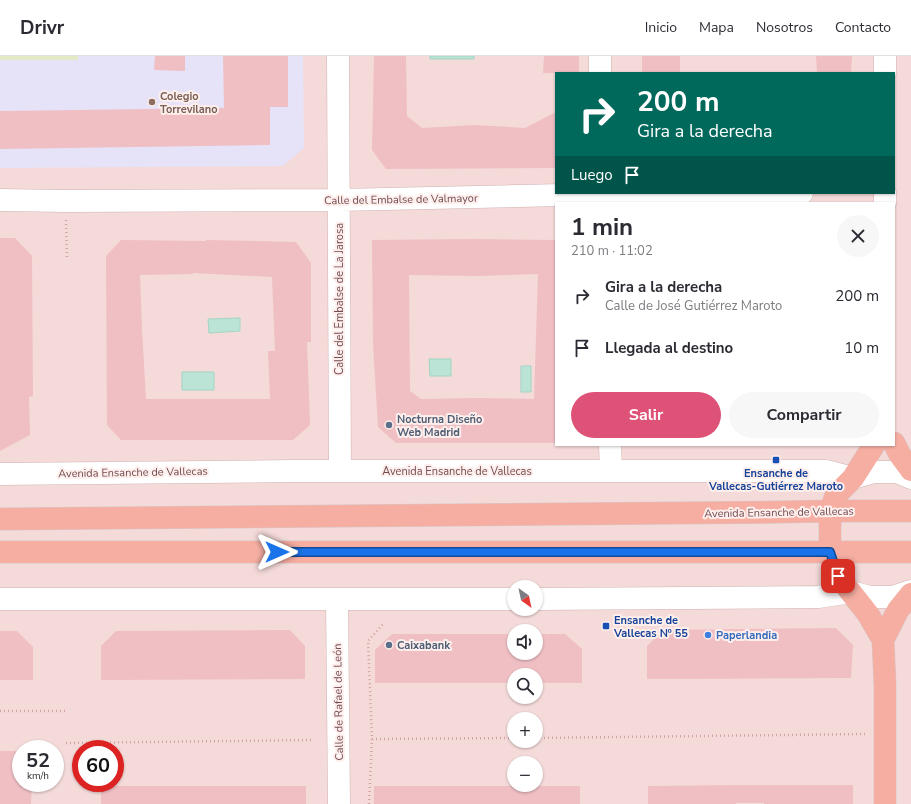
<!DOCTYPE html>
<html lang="es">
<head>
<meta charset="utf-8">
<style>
	:root { --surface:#fff; --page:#f7f7f7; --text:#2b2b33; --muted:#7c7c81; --line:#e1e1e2; --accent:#df5277 }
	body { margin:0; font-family:"Nunito Sans",sans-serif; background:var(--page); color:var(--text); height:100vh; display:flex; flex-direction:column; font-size:15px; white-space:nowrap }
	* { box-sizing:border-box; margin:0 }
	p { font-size:13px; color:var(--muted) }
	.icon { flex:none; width:22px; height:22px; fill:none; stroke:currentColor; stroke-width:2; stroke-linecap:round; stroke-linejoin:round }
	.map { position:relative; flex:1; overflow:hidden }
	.side { position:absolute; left:555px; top:146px; width:340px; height:244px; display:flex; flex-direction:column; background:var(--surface); border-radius:0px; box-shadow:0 1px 3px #0004 }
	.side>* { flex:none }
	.guide { position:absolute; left:555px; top:16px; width:340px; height:122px; border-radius:0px; box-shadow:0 1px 3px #0004; background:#00695c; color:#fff; overflow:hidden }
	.needle { width:26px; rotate:147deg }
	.controls { position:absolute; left:507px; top:524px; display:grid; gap:8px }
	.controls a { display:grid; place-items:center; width:36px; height:36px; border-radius:50%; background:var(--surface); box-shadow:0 1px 3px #0004; font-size:20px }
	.speed { position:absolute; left:12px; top:684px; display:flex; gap:8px; font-size:20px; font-weight:700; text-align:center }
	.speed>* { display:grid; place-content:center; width:52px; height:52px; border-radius:50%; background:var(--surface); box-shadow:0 1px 3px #0004; line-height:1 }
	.speed small { font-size:10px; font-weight:400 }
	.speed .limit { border:6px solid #d22; background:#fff; color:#111 }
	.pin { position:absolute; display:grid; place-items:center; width:34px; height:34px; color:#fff; margin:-17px; border-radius:8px; box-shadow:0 2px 6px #0006 }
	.me { position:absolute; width:44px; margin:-22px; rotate:90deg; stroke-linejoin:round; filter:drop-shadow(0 0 3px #0008) }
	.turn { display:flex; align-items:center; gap:14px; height:84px; padding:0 16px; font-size:18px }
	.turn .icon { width:52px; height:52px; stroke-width:2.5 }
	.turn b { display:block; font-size:28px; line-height:34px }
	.then { display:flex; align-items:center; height:38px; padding:0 16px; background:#0003; gap:8px; font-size:15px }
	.round { display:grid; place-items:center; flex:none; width:42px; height:42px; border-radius:21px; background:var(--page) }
	.headline { display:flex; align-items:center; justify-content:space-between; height:68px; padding:0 16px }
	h1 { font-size:24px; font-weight:700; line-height:30px }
	.cta { display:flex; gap:8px; margin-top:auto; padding:8px 16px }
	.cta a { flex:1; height:46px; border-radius:24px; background:var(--accent); color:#fff; font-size:16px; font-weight:700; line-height:46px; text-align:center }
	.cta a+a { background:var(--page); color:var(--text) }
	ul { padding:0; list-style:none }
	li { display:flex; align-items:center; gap:12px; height:52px; padding:0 16px }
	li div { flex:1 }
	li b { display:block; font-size:15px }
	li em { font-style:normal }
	header { display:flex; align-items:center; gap:24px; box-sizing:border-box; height:56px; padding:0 20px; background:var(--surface); border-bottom:1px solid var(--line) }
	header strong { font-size:19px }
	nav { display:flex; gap:22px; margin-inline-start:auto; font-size:14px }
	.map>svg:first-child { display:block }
</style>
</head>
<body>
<header>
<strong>Drivr</strong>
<nav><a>Inicio</a><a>Mapa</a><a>Nosotros</a><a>Contacto</a></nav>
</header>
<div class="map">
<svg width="911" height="748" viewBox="0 0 911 748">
	<rect width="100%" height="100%" fill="#fbe9e6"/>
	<path fill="#f4dad8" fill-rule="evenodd" d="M0,0H911V748H0ZM556,17H894V137H556ZM556,147H894V389H556ZM514,531H536V553H514ZM514,575H536V597H514ZM514,619H536V641H514ZM514,663H536V685H514ZM21,693H55V727H21ZM81,693H115V727H81ZM514,707H536V729H514Z"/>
	<path fill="#e6e3f8" d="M0,0H303L304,92L283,110L0,112Z"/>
	<path fill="#e5e8c5" d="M0,0H78V4H0Z"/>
	<path fill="#bce4d6" stroke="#a2d5c4" d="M430,0H474V3H430Z
		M240,262V275L209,277L208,263Z
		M429,303H451V320H430Z
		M521,310H531V336H521Z
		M182,316H214V334H182Z"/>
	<path fill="#efbfc4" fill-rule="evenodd" d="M155,0H185V15L154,14Z
		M223,0H288V51H270V89L0,93V55L224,52Z
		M374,0H406L407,60L422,72L474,69L525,72L556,56V112L386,113L372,94Z
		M544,0H579V17H543Z
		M642,0H680V17H642Z
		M816,0H852L851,17H817Z
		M0,182H15L32,200L33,340L29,341L30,379L0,395Z
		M475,183L556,184V387H396L378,371L373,288L372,184ZM538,218L534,343L475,342L421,343L410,335L409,219L477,220Z
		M121,184L206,185V184L296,186L311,207V286H307L310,369L293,384H121L107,369L106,200ZM193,217L272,221L275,295H268L270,343H146L142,274L140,219L193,218Z
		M836,572L853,589L851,622L647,623V590L663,574Z
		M290,574L305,590V623L101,624V590L116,575Z
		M0,575H17L33,591V624H0Z
		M392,578H514V597H536V578H565L582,593V627H536V619H514V627H375V594Z
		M0,695H21V727H32L31,748H0Z
		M750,729H853V748H764V747H736V748H648V730Z
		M101,730H306V748H101Z
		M374,730H580V748H374Z"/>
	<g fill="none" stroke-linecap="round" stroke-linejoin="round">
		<defs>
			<path id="minor" d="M338,0L340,415
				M600,0V17
				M885,17V0
				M885,137V147
				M0,144L66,145L339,144L604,138L802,137
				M610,389L611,414
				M0,418L295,415H827L853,422L874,416H897L911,422
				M0,543H514
				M337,543L339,748
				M536,543L818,541L851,536L870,541H893L911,535"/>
			<path id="major" d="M894,387L900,399L911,414
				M874,389L853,422L836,439L830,455V496L838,520L868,558L883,584L885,629V748
				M0,463L779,456L830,455H911
				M0,496H911
				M883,584L898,554L911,538"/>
		</defs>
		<use href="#minor" stroke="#d1b2b3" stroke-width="23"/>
		<use href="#major" stroke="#d5c9cb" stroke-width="23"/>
		<path stroke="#d4a2a7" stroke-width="2.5" stroke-dasharray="1 3" stroke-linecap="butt" d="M66,164L67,203
			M0,655H65
			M536,682L866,678
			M372,683L514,682
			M66,687L313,684
			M369,748L372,683L368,585L384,567"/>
		<use href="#minor" stroke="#fff" stroke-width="22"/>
		<use href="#major" stroke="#f6aea2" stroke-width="22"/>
	</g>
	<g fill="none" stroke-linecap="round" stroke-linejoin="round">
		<defs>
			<path id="route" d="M277,496H830L838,520"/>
		</defs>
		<use href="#route" stroke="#114b97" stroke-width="10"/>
		<use href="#route" stroke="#1a73e8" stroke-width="7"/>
	</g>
	<circle fill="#8d6e63" stroke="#feefec" stroke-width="1.5" cx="152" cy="46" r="4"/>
	<g fill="#5c6f8a" stroke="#feefec" stroke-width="1.5">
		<circle cx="389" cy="369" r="4"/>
		<circle cx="389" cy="589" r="4"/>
	</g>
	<g fill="#1a4fb4" stroke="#feefec" stroke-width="1.5">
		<rect x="772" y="400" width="8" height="8" rx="2"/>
		<rect x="602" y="566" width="8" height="8" rx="2"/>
	</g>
	<circle fill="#3f7fe0" stroke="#feefec" stroke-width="1.5" cx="708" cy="579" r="4"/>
	<g text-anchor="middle" stroke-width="4" stroke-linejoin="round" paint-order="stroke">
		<g font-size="11" font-weight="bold" fill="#785e54" stroke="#feefec" text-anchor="start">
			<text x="160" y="44">Colegio<tspan x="160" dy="13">Torrevilano</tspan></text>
		</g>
		<g font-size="11" fill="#734c51" stroke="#feefec">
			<text transform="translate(401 143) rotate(-1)" y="4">Calle del Embalse de Valmayor</text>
			<text transform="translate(339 243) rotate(-90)" y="4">Calle del Embalse de La Jarosa</text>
			<text x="457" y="419">Avenida Ensanche de Vallecas</text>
			<text transform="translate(133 416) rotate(-1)" y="4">Avenida Ensanche de Vallecas</text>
			<text transform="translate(779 456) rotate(-1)" y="4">Avenida Ensanche de Vallecas</text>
			<text transform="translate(338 646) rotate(-91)" y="4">Calle de Rafael de León</text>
		</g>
		<g font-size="11" font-weight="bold" fill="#4e5e75" stroke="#feefec" text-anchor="start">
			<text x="397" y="367">Nocturna Diseño<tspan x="397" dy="13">Web Madrid</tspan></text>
			<text x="397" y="593">Caixabank</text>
		</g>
		<g font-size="11" font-weight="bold" fill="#164399" stroke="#feefec">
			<text x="776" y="421">Ensanche de<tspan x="776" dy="13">Vallecas-Gutiérrez Maroto</tspan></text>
			<text x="614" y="568" text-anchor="start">Ensanche de<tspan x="614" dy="13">Vallecas Nº 55</tspan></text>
		</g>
		<g font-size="11" font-weight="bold" fill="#366cbe" stroke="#feefec" text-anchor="start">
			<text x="716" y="583">Paperlandia</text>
		</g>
	</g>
</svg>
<div class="controls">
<a><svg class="needle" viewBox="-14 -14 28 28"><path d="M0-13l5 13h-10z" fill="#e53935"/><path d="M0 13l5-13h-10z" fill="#7c7c81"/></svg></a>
<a><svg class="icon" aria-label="sound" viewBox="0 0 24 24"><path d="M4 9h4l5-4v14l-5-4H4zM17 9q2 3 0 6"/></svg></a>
<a><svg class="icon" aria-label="search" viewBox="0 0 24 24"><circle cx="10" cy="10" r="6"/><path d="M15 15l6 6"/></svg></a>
<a>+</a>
<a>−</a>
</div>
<div class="speed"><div>52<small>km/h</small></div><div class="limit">60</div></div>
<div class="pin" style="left:838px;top:520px;background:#d93025"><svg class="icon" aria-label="arrive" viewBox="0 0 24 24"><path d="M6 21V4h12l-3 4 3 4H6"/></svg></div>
<svg class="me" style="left:277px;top:496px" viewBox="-20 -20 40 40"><path d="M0-17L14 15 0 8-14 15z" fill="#1a73e8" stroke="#fff" stroke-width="4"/></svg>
<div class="guide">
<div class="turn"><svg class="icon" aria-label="right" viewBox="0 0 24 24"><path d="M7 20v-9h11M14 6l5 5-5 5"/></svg><div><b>200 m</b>Gira a la derecha</div></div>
<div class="then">Luego<svg class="icon" aria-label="arrive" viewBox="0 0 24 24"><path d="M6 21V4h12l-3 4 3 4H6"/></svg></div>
</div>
<section class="side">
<div class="headline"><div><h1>1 min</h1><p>210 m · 11:02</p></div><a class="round"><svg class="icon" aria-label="close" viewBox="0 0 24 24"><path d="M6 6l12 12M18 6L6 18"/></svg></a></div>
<ul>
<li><svg class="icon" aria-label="right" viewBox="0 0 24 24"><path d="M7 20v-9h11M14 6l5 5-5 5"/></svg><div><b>Gira a la derecha</b><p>Calle de José Gutiérrez Maroto</p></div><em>200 m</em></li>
<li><svg class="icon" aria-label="arrive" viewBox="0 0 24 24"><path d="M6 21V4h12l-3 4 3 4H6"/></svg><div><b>Llegada al destino</b></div><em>10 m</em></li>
</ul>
<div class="cta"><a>Salir</a><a>Compartir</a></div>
</section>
</div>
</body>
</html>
